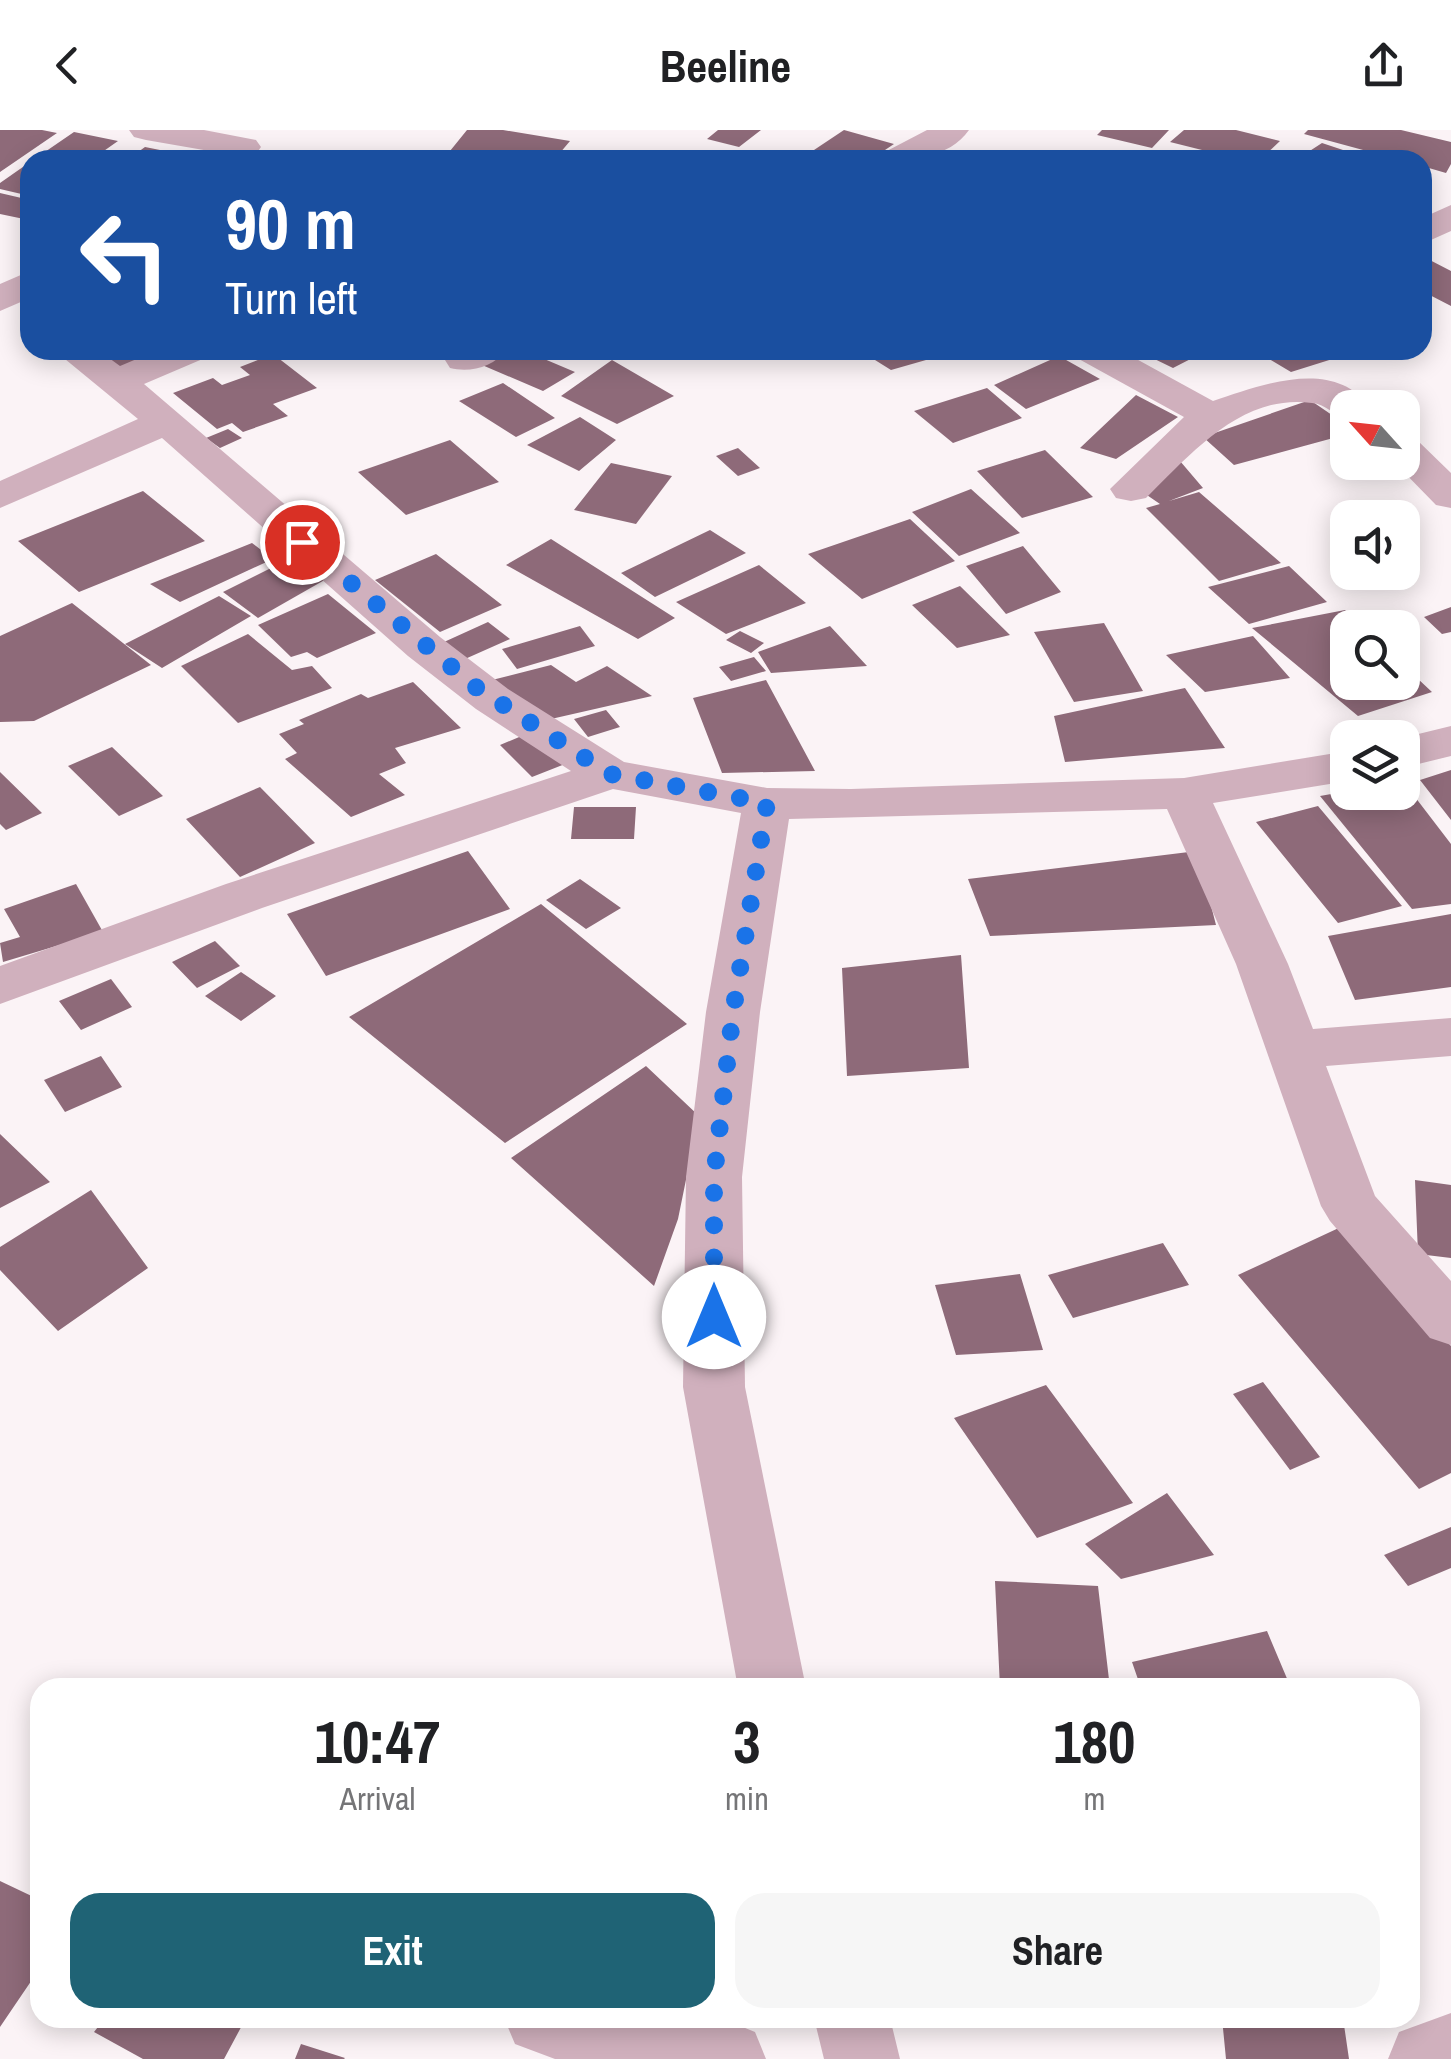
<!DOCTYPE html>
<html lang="en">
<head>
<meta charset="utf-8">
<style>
	:root { --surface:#fff; --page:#f6f6f6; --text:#202124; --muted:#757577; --accent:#1f6375 }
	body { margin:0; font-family:"Archivo Narrow",sans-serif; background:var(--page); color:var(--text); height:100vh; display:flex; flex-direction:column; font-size:38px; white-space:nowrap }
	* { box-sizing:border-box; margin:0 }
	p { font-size:32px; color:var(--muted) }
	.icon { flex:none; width:55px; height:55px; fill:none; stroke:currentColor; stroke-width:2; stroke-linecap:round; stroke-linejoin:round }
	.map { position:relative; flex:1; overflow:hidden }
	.panel { position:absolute; left:30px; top:1548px; width:1390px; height:350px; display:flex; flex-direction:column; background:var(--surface); border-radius:30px; box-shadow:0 5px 25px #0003 }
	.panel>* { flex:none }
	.top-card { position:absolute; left:20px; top:20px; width:1412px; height:210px; border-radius:30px; box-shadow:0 5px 25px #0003; background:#1a4fa0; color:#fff; overflow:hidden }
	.needle { width:65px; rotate:297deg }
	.tools { position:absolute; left:1330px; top:260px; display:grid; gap:20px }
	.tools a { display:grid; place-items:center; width:90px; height:90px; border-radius:20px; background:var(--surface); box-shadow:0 5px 25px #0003; font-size:50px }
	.pin { position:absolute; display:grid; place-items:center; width:85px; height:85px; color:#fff; margin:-42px; border:5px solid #fff; border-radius:50%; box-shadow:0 2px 10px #0007 }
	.me { position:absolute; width:110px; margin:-55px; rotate:0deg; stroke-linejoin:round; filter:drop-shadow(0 0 8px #0008) }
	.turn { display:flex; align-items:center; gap:35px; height:210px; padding:0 40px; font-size:45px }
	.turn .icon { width:130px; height:130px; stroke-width:2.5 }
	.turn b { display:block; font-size:70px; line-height:85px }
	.eta { display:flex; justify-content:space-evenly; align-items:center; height:170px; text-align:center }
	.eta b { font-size:60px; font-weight:700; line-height:70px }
	.button { display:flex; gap:20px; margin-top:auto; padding:20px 40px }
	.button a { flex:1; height:115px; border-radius:30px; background:var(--accent); color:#fff; font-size:40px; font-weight:700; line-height:115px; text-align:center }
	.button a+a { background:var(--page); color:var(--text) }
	header { display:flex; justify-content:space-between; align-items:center; height:130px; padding:0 40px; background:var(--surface); font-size:45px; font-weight:700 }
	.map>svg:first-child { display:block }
</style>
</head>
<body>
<header><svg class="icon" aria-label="back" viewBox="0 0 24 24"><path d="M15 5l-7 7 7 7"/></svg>Beeline<svg class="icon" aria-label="share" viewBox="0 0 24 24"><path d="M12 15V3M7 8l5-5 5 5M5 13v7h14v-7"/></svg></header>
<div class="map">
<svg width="1451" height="1929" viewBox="0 0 1451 1929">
	<rect width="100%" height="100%" fill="#fbf3f6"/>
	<path fill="#8e6a79" d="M0,0H42L57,3L0,42Z
		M467,0H503L570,11L554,30L450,21Z
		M718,0H761L739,17L707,9Z
		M844,0L894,14L870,30H799Z
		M1102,0H1169L1152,18L1097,5Z
		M1184,0H1236L1280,11L1260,30H1242L1170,12Z
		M1308,0H1401L1451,12V34L1446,43L1422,36V30H1400L1304,4Z
		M74,2L118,11L91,30L39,26Z
		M1322,13L1370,29V30H1314L1302,26Z
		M145,17L175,23L166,30H127Z
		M30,32V66L0,59V53Z
		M0,63L30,70V85L24,89L0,84Z
		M1422,126L1451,141V176L1422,161Z
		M92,220H176L116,244Z
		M507,220H523L575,242L543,261L482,235Z
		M859,220H934L940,226L891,240Z
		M1136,220H1208L1173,238Z
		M1254,220H1357L1358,221L1291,242Z
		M273,224L317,258L273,274L288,286L243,302L232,293L217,299L173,263L213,248L222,255L250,245L240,237Z
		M1059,226L1100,249L1026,279L994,255Z
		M612,230L674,266L617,294L561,266Z
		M503,253L555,288L516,307L459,271Z
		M987,258L1022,288L953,313L914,281Z
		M1136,265L1178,287L1116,329L1080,318Z
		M1310,270L1348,296V304L1234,335L1203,307Z
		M580,287L616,310L579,341L527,315Z
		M228,299L242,308L220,318L206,308Z
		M450,310L499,352L406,385L358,342Z
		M738,318L760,338L738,346L716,326Z
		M1045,320L1093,367L1022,388L977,341Z
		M1180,331L1203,358L1169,371L1199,362L1281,433L1219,451L1146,378L1160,374L1141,361Z
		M611,333L672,346L636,394L574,380Z
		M971,359L1020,403L959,426L912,382Z
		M143,361L205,411L79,462L18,411Z
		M910,389L955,431L862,469L808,424Z
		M710,400L746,423L655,467L621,443Z
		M551,409L675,488L638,509L506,435Z
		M252,413L273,429L180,472L150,454Z
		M1023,416L1061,462L1006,484L966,436Z
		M436,424L502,475L440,502L375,450Z
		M291,428L328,448L258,488L223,462Z
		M759,435L806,473L726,504L676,472Z
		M1289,436L1327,472L1249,494L1208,457Z
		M960,456L1010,505L957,518L912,475Z
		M328,464L376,503L317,528L307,522L291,527L258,495Z
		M219,466L251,486L162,538L125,514Z
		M72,473L151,535L34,591L0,592V506Z
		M1451,477V502L1442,504L1424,487Z
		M1345,480L1364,498H1348V552H1402V534L1432,562L1358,586L1252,498Z
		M488,492L510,509L465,529L444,512Z
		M1104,493L1143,561L1074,572L1034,502Z
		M580,496L595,516L517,539L502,519Z
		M830,496L867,536L771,543L758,522Z
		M740,501L764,513L751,523L726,510Z
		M248,504L292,540L312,536L332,558L238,593L181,536Z
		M1253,506L1290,548L1205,562L1166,525Z
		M754,527L766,541L731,551L719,537Z
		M551,535L576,552L607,536L652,566L551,589L492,550Z
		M766,550L815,641L722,643L693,568Z
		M413,552L461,598L395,618L406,633L379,644L405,665L351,687L285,629L297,623L279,604L304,594L299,590L361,564L368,568Z
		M1185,558L1225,618L1065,632L1054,586Z
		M606,580L620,597L588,607L574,589Z
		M531,602L565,634L532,647L500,615Z
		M112,617L163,666L119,686L68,636Z
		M1451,640V690L1420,650Z
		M0,642L42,683L6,700L0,694Z
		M1402,650L1451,714V774L1412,779L1320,666L1348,661L1402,662Z
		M260,657L315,713L240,747L186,689Z
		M1318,676L1402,776L1338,793L1256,692Z
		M574,677H636L634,709H571Z
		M468,721L510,779L326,846L287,784Z
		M1197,721L1216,795L990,806L968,749Z
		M580,749L621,778L586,799L546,770Z
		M76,754L103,802L3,832L0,813L20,807L4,779Z
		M541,774L687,894L505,1013L349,887Z
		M1451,784V857L1355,870L1328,806Z
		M215,811L240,836L197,858L172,832Z
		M961,825L969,938L847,946L842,838Z
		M241,842L276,866L241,891L205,866Z
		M111,849L132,877L81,900L59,871Z
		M101,926L122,957L65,982L44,950Z
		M646,936L699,986L678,1089L654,1156L511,1028Z
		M0,1004L50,1052L0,1078Z
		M1415,1050L1451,1055V1128L1418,1124Z
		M91,1060L148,1138L58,1201L0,1140V1117Z
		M1343,1096L1451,1216V1343L1419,1359L1238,1145Z
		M1163,1113L1189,1155L1073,1188L1048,1145Z
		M1020,1144L1043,1220L956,1225L935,1155Z
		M1263,1252L1320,1327L1290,1340L1233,1264Z
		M1046,1255L1133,1373L1037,1408L954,1288Z
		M1167,1363L1214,1425L1121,1449L1085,1414Z
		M1451,1397V1438L1408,1456L1384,1425Z
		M995,1451L1098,1456L1110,1558H1000Z
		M1267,1501L1291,1558H1141L1132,1532Z
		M0,1751L40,1770V1838L0,1897Z
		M105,1888H246L224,1929H143L94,1902Z
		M1222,1888H1343L1349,1929H1226Z
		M301,1914L345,1928L344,1929H295Z"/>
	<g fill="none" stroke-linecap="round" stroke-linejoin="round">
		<path fill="#d0b0bd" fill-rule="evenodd" d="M129,0H204L256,10L261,17L256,24L244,27L146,10L134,7Z
			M927,0H969C949,29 909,30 878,30L883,23Z
			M1451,75V101L1422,114V88Z
			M30,141V168L0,181V154Z
			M54,220H98L120,236L158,220H210L205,228L144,254L440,507L508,559L624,632L767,658L851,659L1184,648L1348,621V651L1213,673L1288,834L1313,899L1451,888V926L1326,936L1375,1066L1451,1151V1215L1430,1208L1330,1091L1321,1076L1236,834L1167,679L789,689L760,882L742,1047L745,1257L806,1558H738L683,1257L686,1047L706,882L741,683L613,659L262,778L0,874V836L226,754L571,641L476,579L408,526L162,308L0,378V351L138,289Z
			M455,220H506C494,237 470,243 450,238L445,230Z
			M1072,220H1120L1213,271C1260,255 1335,226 1370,278H1348V289C1334,286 1326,274 1312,273C1242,263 1191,324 1146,368L1131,371L1116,368L1110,359L1184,287L1077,228Z
			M1402,306L1416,309L1451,343V378L1436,375L1394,332H1402Z
			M1451,596V626L1402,638V608Z
			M1451,1883V1929H1388L1399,1902Z
			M504,1888L728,1891L755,1902L766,1929H555L515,1914Z
			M814,1888H890L900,1929H824Z"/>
	</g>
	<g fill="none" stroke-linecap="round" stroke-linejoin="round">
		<path stroke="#1a73e8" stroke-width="18" stroke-dasharray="0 32.4" d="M302,412L477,558L610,644L767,673L733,882L714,1047V1187"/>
	</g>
</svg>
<div class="tools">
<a><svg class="needle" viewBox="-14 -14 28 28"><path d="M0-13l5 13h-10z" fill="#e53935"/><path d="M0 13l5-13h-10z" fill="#757577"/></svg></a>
<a><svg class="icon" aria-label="sound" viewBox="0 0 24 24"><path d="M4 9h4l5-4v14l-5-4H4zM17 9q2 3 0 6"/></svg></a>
<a><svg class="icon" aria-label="search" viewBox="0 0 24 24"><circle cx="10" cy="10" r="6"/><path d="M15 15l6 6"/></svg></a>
<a><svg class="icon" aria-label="layers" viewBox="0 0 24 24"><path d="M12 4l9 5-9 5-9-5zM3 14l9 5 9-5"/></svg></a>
</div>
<div class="pin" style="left:302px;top:412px;background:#d93025"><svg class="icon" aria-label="arrive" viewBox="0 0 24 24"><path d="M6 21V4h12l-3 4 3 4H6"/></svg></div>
<svg class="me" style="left:714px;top:1187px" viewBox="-20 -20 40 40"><circle r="19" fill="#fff"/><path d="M0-13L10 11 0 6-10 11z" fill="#1a73e8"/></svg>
<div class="top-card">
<div class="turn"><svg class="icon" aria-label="left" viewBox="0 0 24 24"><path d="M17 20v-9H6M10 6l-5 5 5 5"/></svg><div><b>90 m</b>Turn left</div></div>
</div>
<section class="panel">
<div class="eta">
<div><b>10:47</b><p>Arrival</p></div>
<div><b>3</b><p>min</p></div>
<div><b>180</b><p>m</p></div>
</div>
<div class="button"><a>Exit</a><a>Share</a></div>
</section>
</div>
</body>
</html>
